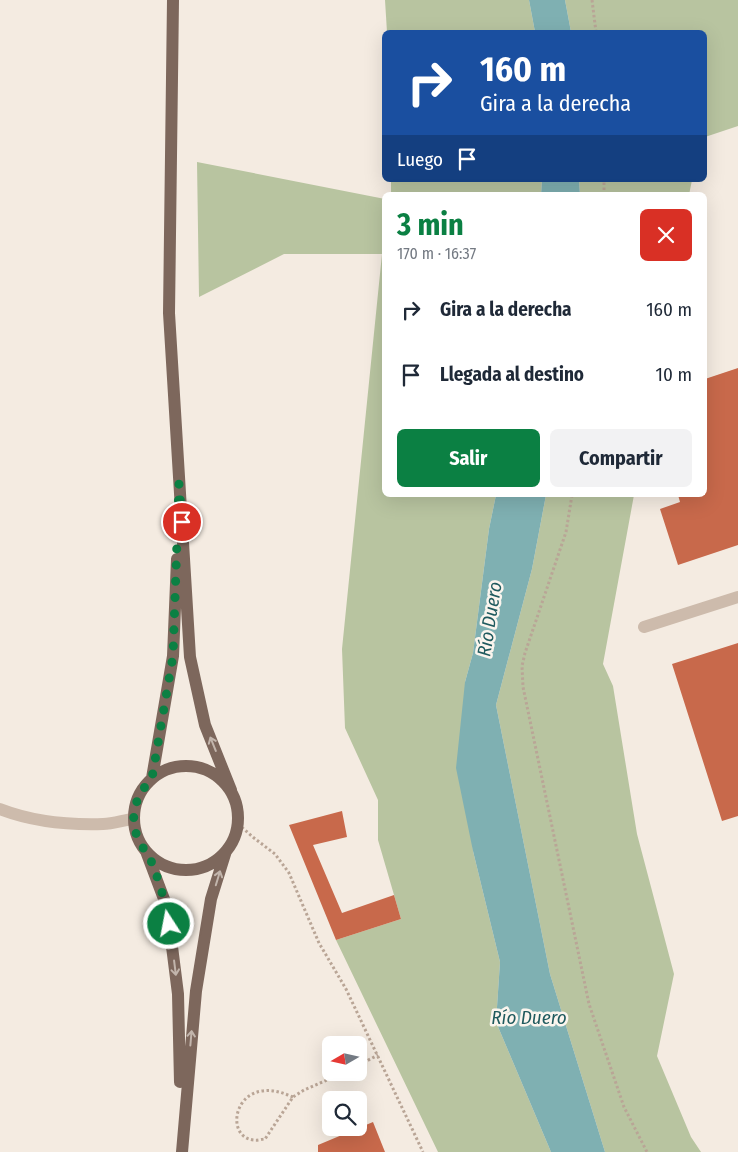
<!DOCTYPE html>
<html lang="es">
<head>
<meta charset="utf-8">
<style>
	:root { --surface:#fff; --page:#f2f2f3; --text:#1f2937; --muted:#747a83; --accent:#0b8043 }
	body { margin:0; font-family:"Fira Sans Condensed",sans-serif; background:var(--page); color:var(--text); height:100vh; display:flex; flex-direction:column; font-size:19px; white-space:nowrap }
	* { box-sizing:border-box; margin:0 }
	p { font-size:16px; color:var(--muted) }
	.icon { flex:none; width:28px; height:28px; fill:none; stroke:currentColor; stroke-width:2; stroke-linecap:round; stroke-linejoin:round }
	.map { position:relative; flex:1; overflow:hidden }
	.sheet { position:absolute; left:382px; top:192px; width:325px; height:305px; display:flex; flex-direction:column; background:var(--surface); border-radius:8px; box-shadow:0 5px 20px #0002 }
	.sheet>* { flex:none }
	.guide { position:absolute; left:382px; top:30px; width:325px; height:152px; border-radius:8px; box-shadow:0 5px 20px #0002; background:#1a4fa0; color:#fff; overflow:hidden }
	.needle { width:32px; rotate:261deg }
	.buttons { position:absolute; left:322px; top:1036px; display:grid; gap:10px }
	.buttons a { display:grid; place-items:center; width:45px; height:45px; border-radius:8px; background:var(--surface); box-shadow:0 5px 20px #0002; font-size:25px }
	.pin { position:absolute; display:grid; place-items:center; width:42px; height:42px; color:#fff; margin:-21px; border:2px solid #fff; border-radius:50%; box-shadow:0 1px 5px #0007 }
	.me { position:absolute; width:55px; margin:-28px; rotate:349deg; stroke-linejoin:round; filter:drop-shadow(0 0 4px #0008) }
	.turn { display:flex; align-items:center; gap:18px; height:105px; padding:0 15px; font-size:22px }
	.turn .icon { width:65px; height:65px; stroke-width:2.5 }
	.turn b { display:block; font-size:35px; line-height:42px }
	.then { display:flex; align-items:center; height:48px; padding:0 15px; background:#0003; gap:10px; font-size:19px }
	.round { display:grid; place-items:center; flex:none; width:52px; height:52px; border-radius:8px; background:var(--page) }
	.overview { display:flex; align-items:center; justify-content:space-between; height:85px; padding:0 15px }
	h1 { font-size:30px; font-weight:700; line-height:38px; color:var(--accent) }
	.button { display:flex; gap:10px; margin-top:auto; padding:10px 15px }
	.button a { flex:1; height:58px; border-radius:8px; background:var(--accent); color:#fff; font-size:20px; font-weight:700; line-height:58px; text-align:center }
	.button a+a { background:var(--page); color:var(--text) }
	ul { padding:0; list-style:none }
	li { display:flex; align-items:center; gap:15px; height:65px; padding:0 15px }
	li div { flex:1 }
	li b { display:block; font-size:19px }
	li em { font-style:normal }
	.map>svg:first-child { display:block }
</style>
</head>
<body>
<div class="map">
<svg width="738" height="1152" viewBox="0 0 738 1152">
	<rect width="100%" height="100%" fill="#f4ebe1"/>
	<path fill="#b8c4a0" d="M385,0H529L535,32H387Z
		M565,0H738V126L705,137V32H571Z
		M197,162L385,199V495H496L489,529L473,653L465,682L473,851L500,962L496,1022L551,1152H438L336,940L401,919L378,840V800L345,728L342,649L382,254H284L199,297Z
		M391,180H542L541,195H391Z
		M579,180H692L689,195H580Z
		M546,495H634L603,664L613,686L637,834L674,974L657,1056L691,1137L701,1152H605L550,974L496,705L532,569Z"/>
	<path fill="#7fb0b2" d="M529,0H565L571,32H535Z
		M542,180H579L580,195H541Z
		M496,495H546L532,569L496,705L550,974L605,1152H551L496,1022L500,962L473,851L456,768L465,682L473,653L489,529Z"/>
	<path fill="#c8694b" d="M738,368V545L678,565L660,509L680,502L678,495H705V379Z
		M738,643V816L722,821L672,664Z
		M342,811L347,837L313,845L342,913L394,895L401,919L336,940L289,825Z
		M373,1122L385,1152H318V1145Z"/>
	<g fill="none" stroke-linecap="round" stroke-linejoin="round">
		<path stroke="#b9a596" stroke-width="3" stroke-dasharray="2.5 2.5" stroke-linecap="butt" d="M592,0L596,32
			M604,195V180
			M572,495L566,532L525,653L522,666L523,687L589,1004L624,1107L647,1152
			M238,824L254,838L275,854L289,873L319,943L346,989L423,1152
			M359,1065L378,1055
			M293,1097C283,1093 273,1089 262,1091C232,1095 228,1138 254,1140C257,1141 262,1139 265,1139L293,1097L304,1090L345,1072"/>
		<path stroke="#cdbbac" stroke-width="12" d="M644,627L738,597
			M0,809C31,821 70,825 103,824C113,824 124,820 133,819"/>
		<path stroke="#7d675c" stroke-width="12" d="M173,0L169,313L190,657L205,725L231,790
			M134 818a52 52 0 1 1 104 0a52 52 0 1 1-104 0Z
			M152,778L173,656L177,559
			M147,854L167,907L178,994L180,1082
			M182,1152L196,991L211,899L226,851"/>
	</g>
	<defs><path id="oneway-shaft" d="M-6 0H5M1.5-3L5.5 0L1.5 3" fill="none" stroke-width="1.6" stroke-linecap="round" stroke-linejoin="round" transform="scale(1.25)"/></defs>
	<g stroke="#c2b5ac">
		<use href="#oneway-shaft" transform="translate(213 744) rotate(-112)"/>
		<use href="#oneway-shaft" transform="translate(218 878) rotate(-73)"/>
		<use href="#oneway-shaft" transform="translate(175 968) rotate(83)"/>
		<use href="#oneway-shaft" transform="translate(191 1038) rotate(-85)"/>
	</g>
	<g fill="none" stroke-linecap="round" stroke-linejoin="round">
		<path stroke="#0b8043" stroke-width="9" stroke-dasharray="0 16.2" d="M169,924C166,903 157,873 148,854C145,850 141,846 139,841C128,817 135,797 152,778L173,656L179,484L182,522"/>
	</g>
	<g text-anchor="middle" stroke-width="5" stroke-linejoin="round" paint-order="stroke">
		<g font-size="19" font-style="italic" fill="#1f5a5e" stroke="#fbf5ee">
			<text transform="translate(489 619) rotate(-81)" y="7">Río Duero</text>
			<text x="529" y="1024">Río Duero</text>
		</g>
	</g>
</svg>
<div class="buttons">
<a><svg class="needle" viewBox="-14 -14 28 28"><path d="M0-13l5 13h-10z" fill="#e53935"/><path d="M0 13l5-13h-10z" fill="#747a83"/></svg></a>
<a><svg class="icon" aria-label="search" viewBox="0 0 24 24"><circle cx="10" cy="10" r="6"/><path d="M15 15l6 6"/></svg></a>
</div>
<div class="pin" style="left:182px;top:522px;background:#d93025"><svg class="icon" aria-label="arrive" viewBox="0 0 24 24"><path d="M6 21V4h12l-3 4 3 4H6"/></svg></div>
<svg class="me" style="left:169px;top:924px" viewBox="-20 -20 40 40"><circle r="17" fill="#0b8043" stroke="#fff" stroke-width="3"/><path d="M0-11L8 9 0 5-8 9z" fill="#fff"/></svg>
<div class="guide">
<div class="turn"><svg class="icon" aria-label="right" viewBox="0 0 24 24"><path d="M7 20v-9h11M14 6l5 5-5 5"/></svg><div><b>160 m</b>Gira a la derecha</div></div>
<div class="then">Luego<svg class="icon" aria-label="arrive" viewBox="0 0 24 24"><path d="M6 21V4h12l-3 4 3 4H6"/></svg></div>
</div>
<section class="sheet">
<div class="overview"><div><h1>3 min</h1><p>170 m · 16:37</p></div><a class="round" style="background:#d93025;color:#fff"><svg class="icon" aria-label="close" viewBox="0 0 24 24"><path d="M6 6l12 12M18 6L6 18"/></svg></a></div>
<ul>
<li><svg class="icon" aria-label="right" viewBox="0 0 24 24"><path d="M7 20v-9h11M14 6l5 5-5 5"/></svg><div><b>Gira a la derecha</b></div><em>160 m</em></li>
<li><svg class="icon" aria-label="arrive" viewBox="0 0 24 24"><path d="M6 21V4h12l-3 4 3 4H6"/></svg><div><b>Llegada al destino</b></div><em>10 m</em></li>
</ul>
<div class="button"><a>Salir</a><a>Compartir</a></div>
</section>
</div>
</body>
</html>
